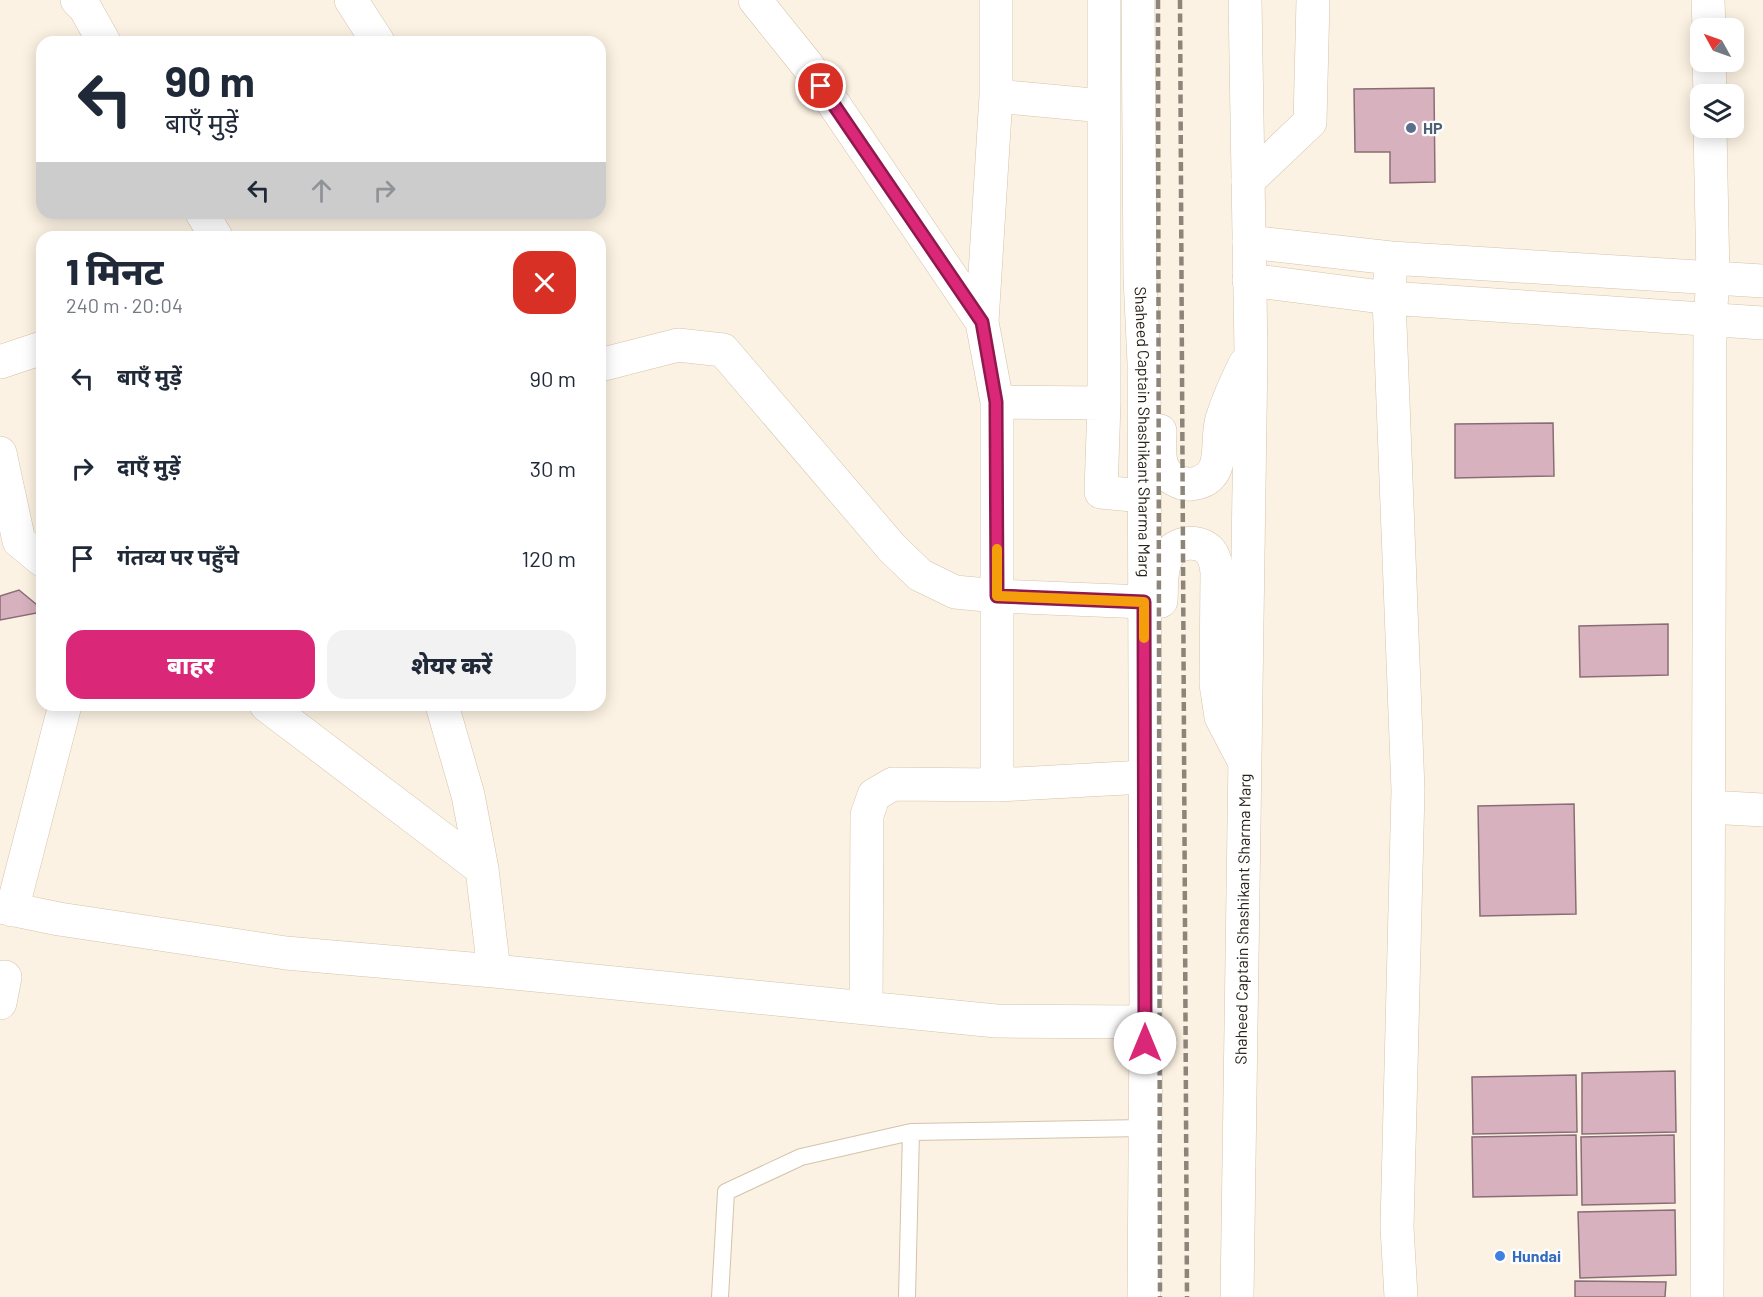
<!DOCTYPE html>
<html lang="hi">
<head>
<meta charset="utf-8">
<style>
	:root { --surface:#fff; --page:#f2f2f3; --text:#1f2937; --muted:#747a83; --accent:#db2777 }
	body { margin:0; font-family:Barlow,"Noto Sans Devanagari",sans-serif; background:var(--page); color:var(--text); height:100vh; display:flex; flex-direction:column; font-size:22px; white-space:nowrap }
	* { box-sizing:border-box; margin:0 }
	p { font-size:20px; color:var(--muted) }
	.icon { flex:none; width:33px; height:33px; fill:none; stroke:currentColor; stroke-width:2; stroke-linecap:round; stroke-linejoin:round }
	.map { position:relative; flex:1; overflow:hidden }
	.drawer { position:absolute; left:36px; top:231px; width:570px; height:480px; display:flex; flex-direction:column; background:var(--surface); border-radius:18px; box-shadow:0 3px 15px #0003 }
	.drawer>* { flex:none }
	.guide { position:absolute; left:36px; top:36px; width:570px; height:183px; border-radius:18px; box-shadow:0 3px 15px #0003; background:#fff; color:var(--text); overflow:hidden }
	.needle { width:39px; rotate:310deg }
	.controls { position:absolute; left:1690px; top:18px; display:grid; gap:12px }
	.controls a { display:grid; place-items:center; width:54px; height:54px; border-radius:12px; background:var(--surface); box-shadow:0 3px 15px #0003; font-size:30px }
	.pin { position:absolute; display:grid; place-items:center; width:51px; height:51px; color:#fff; margin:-26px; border:3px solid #fff; border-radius:50%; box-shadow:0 2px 6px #0007 }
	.me { position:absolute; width:66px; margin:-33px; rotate:0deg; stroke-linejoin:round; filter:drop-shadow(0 0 4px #0008) }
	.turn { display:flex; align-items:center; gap:21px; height:126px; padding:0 30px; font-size:27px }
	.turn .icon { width:78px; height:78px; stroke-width:2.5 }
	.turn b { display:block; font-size:42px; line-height:51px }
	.lanes { display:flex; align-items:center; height:57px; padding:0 30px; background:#0003; justify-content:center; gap:30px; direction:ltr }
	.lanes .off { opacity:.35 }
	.round { display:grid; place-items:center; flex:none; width:63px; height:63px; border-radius:18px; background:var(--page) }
	.head { display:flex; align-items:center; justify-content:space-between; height:102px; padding:0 30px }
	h1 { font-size:36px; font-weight:800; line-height:45px }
	.action { display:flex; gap:12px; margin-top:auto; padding:12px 30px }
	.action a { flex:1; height:69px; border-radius:18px; background:var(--accent); color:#fff; font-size:24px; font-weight:800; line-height:69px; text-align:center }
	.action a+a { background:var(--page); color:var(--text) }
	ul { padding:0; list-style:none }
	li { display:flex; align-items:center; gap:18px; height:90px; padding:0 30px }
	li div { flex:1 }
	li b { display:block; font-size:22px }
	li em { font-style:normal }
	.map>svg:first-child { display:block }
</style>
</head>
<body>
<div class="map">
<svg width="1763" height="1297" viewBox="0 0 1763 1297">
	<rect width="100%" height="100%" fill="#fcf2e3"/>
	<path fill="#d8b1be" stroke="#896d76" stroke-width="1.5" d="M1434,88L1435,182L1390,183V152H1355L1354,89Z
		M1553,423L1554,476L1455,478V424Z
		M19,590L42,609V612L0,620V596Z
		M1668,624V675L1580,677L1579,626Z
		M1574,804L1576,914L1480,916L1478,806Z
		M1675,1071L1676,1132L1582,1134V1073Z
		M1576,1075L1577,1132L1473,1134L1472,1077Z
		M1576,1135L1577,1195L1473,1197L1472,1137Z
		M1674,1135L1675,1203L1582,1205L1581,1137Z
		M1675,1210L1676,1275L1580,1278L1578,1212Z
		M1575,1281L1666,1282L1665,1297H1575Z"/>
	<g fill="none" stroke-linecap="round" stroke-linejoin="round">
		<defs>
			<path id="service" d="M720,1297L726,1192L801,1157L911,1132L1144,1128
				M907,1297L911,1132"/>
			<path id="minor" d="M77,0L85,8L104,42
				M351,0L378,42
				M755,0L808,66L982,322
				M996,0V96L982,322L997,402V785L1144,777
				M1104,0V403L1101,492L1143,496
				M1708,0L1709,28
				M1709,62L1710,94
				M996,96L1103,106
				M1248,181L1310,122L1313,0
				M202,213L216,237
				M1249,242L1391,258L1763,281
				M1391,258L1389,298L1408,790L1397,1227L1401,1297
				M1249,280L1389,298L1763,323
				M0,362L42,348
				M600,365L678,345L723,350L892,548L920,575L955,592L997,596L1144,602
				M997,402L1104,403
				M0,453L19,541L42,560
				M266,705L482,869L494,971
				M442,705L468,795L482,869
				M1709,807L1763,810
				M0,907L59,919L286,953L494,971L996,1021L1146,1022
				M12,910L65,705
				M0,1003L5,977
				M866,1008L867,815L874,795L893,784L997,785
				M1707,1297L1710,320L1713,278L1710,128"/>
			<g id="secondary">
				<path id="s1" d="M1138,0L1140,277L1144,363L1146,1022L1144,1297"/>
				<path d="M1160,431C1160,450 1156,470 1175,480C1182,484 1190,485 1197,483C1227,475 1215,441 1222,419C1228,400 1236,382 1245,364"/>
				<path d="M1161,601C1162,587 1160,567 1168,555C1176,542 1198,539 1209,550C1215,556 1216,565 1217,572L1216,684L1221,717L1243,759"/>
				<path id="s2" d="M1237,1297L1251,352L1245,0"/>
			</g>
		</defs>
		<use href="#service" stroke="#d4c3aa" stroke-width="18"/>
		<use href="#minor" stroke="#d4c3aa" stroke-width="34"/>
		<use href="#secondary" stroke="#d4c3aa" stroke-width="34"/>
		<use href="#service" stroke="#fff" stroke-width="16"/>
		<use href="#minor" stroke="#fff" stroke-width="33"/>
		<use href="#secondary" stroke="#fff" stroke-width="33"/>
		<path stroke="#8d8579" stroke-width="4.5" stroke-dasharray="9 4.5" stroke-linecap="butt" d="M1158,0L1160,1297
			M1180,0L1187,1297"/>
	</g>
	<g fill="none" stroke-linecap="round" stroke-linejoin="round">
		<defs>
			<path id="route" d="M821,86L982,322L996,402L997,596L1144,602L1145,1043"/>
		</defs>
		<use href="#route" stroke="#8e194d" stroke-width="15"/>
		<use href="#route" stroke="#db2777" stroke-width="10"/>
		<path stroke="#f59e0b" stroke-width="10" d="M997,549V596L1144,602V638"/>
	</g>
	<circle fill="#5c6f8a" stroke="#fff" stroke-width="2" cx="1411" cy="128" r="6"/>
	<circle fill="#3f7fe0" stroke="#fff" stroke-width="2" cx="1500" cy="1256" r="6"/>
	<g text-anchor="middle" stroke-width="4.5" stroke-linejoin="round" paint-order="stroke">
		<g font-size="16" font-weight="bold" fill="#4e5e75" stroke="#fff" text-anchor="start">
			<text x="1423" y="134">HP</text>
		</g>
		<g font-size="16" fill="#282219" stroke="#fff">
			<text dy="6" stroke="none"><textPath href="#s1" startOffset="432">Shaheed Captain Shashikant Sharma Marg</textPath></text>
			<text dy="6" stroke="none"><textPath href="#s2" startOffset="378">Shaheed Captain Shashikant Sharma Marg</textPath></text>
		</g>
		<g font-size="16" font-weight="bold" fill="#366cbe" stroke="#fff" text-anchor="start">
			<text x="1512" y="1262">Hundai</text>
		</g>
	</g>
</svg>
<div class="controls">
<a><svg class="needle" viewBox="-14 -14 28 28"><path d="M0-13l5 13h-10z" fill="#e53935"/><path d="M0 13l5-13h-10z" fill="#747a83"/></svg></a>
<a><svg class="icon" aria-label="layers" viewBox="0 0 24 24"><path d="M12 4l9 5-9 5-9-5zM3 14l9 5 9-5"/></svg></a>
</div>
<div class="pin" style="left:821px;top:86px;background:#d93025"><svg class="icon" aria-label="arrive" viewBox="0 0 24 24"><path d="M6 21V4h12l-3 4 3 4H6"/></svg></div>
<svg class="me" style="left:1145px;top:1043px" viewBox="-20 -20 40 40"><circle r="19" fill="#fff"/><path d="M0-13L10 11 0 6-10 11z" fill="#db2777"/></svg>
<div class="guide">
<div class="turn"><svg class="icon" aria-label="left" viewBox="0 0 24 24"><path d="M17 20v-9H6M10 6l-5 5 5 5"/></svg><div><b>90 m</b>बाएँ मुड़ें</div></div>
<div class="lanes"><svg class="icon" aria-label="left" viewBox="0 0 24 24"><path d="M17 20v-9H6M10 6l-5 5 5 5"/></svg><svg class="icon off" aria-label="ahead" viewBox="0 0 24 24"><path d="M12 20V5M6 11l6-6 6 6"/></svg><svg class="icon off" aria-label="right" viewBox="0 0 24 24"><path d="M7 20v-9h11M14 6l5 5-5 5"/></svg></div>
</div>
<section class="drawer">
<div class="head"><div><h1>1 मिनट</h1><p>240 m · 20:04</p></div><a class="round" style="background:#d93025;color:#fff"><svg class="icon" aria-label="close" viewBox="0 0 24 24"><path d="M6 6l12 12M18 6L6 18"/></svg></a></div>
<ul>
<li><svg class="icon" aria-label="left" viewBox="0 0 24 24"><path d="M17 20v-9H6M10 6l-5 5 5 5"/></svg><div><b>बाएँ मुड़ें</b></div><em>90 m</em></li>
<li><svg class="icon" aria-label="right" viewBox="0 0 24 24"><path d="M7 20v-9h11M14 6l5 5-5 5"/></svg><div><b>दाएँ मुड़ें</b></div><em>30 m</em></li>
<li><svg class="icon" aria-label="arrive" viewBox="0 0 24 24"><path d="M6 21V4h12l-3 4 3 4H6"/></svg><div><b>गंतव्य पर पहुँचे</b></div><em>120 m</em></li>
</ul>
<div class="action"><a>बाहर</a><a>शेयर करें</a></div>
</section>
</div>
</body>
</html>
